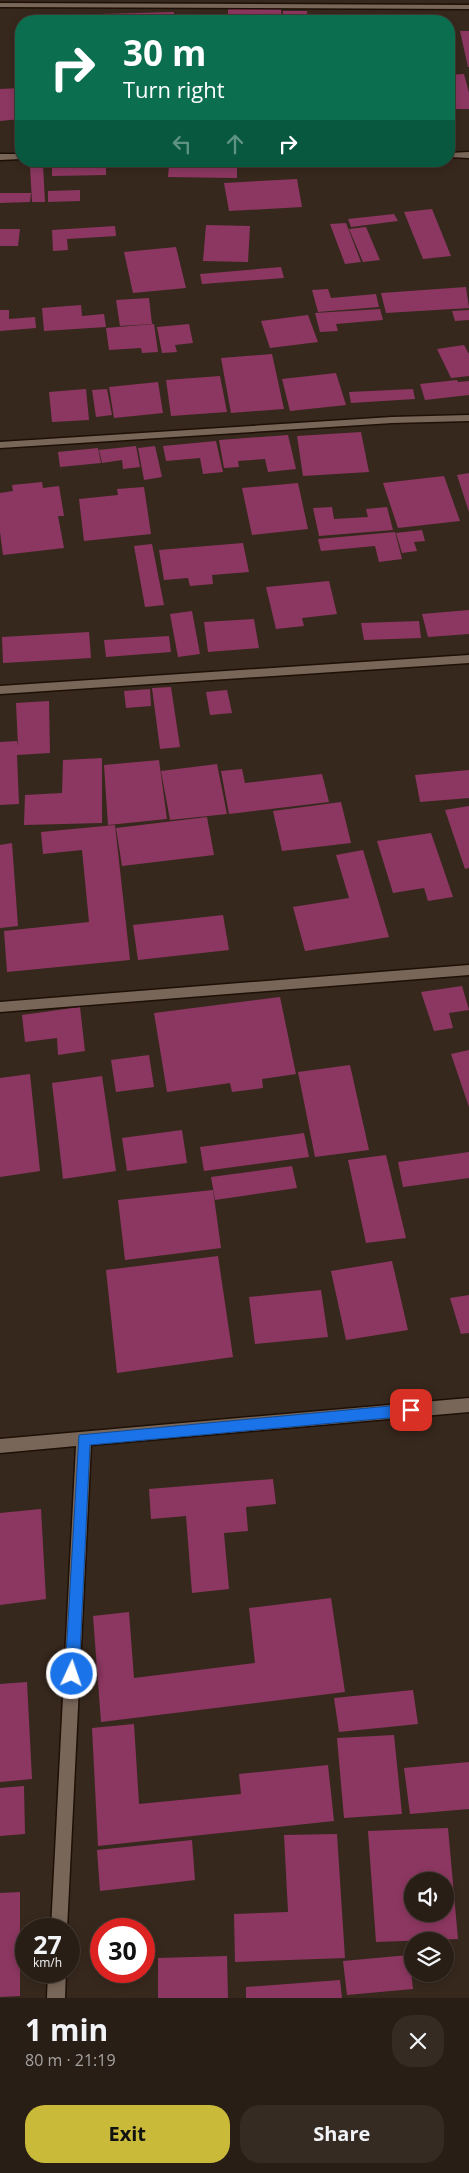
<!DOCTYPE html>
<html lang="en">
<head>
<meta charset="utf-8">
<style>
	:root { --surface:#291e16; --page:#352b23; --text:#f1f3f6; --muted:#a5a2a1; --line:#453c35; --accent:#c9ba3a }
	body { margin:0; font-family:"Open Sans",sans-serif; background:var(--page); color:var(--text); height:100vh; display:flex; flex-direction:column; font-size:19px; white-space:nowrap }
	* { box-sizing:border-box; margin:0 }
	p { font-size:16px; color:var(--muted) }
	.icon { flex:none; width:28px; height:28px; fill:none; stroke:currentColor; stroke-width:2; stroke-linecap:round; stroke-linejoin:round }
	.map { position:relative; height:1998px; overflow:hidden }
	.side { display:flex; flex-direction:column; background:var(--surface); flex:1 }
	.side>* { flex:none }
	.banner { position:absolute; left:15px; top:15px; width:440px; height:152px; border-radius:20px; box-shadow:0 2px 8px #0003,0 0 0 1px var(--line); background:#0b6e4f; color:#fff; overflow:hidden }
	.fabs { position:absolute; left:404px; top:1872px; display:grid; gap:10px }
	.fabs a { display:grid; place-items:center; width:50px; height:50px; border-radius:50%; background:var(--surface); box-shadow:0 2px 8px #0003,0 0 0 1px var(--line); font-size:25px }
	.speed { position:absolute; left:15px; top:1918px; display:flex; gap:10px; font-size:25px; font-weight:700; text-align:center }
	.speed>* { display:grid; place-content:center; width:65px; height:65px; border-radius:50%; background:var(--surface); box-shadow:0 2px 8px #0003,0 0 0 1px var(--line); line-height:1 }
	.speed small { font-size:12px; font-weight:400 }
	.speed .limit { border:8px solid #d22; background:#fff; color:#111 }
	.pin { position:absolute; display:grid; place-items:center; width:42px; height:42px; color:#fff; margin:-21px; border-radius:10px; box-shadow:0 2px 8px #0006 }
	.me { position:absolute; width:55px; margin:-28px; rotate:3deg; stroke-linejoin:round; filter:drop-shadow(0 0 4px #0008) }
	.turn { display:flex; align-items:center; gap:18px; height:105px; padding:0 25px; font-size:22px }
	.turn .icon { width:65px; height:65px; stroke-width:2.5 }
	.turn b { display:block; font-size:35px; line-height:42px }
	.lanes { display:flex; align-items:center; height:48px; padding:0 25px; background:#0003; justify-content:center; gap:25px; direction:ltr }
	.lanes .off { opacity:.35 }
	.round { display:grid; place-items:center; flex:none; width:52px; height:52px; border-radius:20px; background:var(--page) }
	.head { display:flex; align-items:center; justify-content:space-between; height:85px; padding:0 25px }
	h1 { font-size:30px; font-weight:700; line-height:38px }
	.action { display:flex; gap:10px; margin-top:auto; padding:10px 25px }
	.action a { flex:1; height:58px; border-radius:20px; background:var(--accent); color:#111; font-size:20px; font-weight:700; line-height:58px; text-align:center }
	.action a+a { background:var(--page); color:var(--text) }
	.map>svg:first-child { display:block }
</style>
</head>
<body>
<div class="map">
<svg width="469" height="1998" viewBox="0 0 469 1998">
	<rect width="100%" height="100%" fill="#37281d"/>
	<path fill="#8c3761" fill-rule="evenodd" d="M228,9H281L282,21H228Z
		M283,11H307L308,21H283Z
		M174,12V21H100L99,14Z
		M449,30H452L455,65H449Z
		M460,31H469V67H468Z
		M464,74L469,93V109H449V75Z
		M21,88V119L0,121V89Z
		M43,165L45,202H32L30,166Z
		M106,165V175L52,176V166Z
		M169,165L237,166V178L168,177Z
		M297,179L302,207L229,211L224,183Z
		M80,190V201L48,202V191Z
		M0,193H31L30,202L0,203Z
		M432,209L451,256L423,259L404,212Z
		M394,214L398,221L351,227L348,219Z
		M346,223L361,262L345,264L330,224Z
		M206,225L250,226L248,262L203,261Z
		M115,226L116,236L67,239L68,250L53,251L52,230Z
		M366,227L380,260L363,262L349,229Z
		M0,229H20L18,246H0Z
		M176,247L186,288L133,293L124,252Z
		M281,267L284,278L202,284L200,274Z
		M466,287L469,308L386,313L381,293Z
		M328,289L331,298L376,294L379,307L318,312L312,290Z
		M149,298L152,324L120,326L116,300Z
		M81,305L82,316L104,314L106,327L44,331L42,308Z
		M380,309L383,320L336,324L338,331L320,332L315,313Z
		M0,310H9V319L35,317L36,328L0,331Z
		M469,310V320L455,321L452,311Z
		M308,315L318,342L270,348L261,321Z
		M154,324L158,352L142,353L141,348L109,350L106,328Z
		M189,324L193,343L175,345L177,352L162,353L157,327Z
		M464,345L469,354V376L451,378L437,349Z
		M272,354L284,409L231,413L221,358Z
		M336,373L346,405L290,411L282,379Z
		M220,376L227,412L171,416L166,380Z
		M457,380L458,382L469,381V395L425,400L420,384Z
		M158,382L163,413L114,418L109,387Z
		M86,389L89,420L52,422L49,392Z
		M107,389L112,415L96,417L92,390Z
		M413,389L415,399L351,403L349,392Z
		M361,432L369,472L303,476L297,436Z
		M288,435L296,469L268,472L265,459L238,461L239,467L224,468L219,440Z
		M216,441L223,472L203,474L200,458L166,461L163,446Z
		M136,446L140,467L123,469L122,460L102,463L99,450Z
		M155,446L162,477L144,480L138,448Z
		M98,448L101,463L60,467L58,452Z
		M469,473V512L457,475Z
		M444,476L460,521L398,528L383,483Z
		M42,482L43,488L59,486L64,516H58L64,548L3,555L0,532V493L13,491L12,485Z
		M298,483L308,529L252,535L242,488Z
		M144,487L151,534L84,541L79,499L118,495L117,489Z
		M332,507L334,519L368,517L366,509L387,507L393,530L319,536L313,508Z
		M422,530L425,541L414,542L417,551L402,553L396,533Z
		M395,532L402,559L379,562L375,546L321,551L318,539Z
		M243,543L249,572L212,575L213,584L190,586L188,578L164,580L159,550Z
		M152,544L164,605L145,607L134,546Z
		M329,581L337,614L302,618L304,626L276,629L266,587Z
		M469,610V634L428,637L422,614Z
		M192,611L200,654L178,657L170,614Z
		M254,619L259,648L208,652L204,622Z
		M419,621L421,638L364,640L361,623Z
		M89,632L91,658L3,663L2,637Z
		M169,636L171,652L106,657L104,640Z
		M171,687L180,747L160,749L152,688Z
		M150,689L151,706L126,708L124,691Z
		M227,690L232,713L210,715L206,692Z
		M49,701L50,753L17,755L19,804L0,805V742L17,741L18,746L16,703Z
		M102,758V823L24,825L25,795L62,793L63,760Z
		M159,760L167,819L108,825L104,765Z
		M217,764L227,814L170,820L161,771Z
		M242,769L245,783L322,774L329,802L229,814L221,771Z
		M469,770V798L420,802L415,775Z
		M341,802L351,843L282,851L273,811Z
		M469,806V868L465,869L445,810Z
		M207,817L214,855L122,866L116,828Z
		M115,825L130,960L7,972L4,931L89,922L82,850L43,854L41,832Z
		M431,833L453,897L428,901L424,888L393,893L377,841Z
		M12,843L18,926L0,928V845Z
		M363,850L389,937L305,951L293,907L349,898L336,855Z
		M223,915L229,950L138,960L133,925Z
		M462,986L469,1010L449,1013L453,1028L434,1031L421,992Z
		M280,997L296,1074L262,1079L263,1088L232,1092L230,1083L167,1092L154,1013Z
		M80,1007L85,1051L58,1055L57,1038L25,1042L22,1015Z
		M469,1050V1107L451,1054Z
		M149,1055L154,1087L116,1092L111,1060Z
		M350,1065L369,1150L315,1157L298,1072Z
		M30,1074L40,1171L0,1177V1078Z
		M102,1076L116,1171L63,1179L52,1083Z
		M182,1130L187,1163L127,1171L122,1138Z
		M304,1133L309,1157L204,1171L200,1147Z
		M469,1152V1178L403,1187L398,1162Z
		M386,1155L406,1238L366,1243L348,1160Z
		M292,1166L297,1188L215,1200L211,1177Z
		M213,1190L221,1248L125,1260L118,1200Z
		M218,1256L233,1357L117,1373L106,1270Z
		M392,1261L408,1330L346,1340L331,1271Z
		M321,1290L328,1337L255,1344L249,1297Z
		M469,1295V1333L461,1334L450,1298Z
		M273,1479L276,1504L246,1507L248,1531L224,1533L229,1589L192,1593L186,1516L151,1519L149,1489Z
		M41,1509L46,1599L0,1605V1513Z
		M331,1598L345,1692L101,1722L93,1616L129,1612L134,1678L255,1663L249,1608Z
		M27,1682L32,1779L0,1782V1684Z
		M413,1690L418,1724L339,1732L334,1698Z
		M134,1724L139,1804L241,1794L239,1774L328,1765L334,1821L98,1846L92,1728Z
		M394,1735L402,1814L344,1818L337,1738Z
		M469,1762V1809L410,1814L404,1768Z
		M24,1786L25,1834L0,1836V1788Z
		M448,1828L458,1939L376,1942L368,1831ZM412,1881H445V1914H412Z
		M337,1834L345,1958L235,1962L234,1914L288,1912L284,1835Z
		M192,1840L195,1880L100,1891L97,1850Z
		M20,1892V1996L0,1997V1893Z
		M409,1955L413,1989L347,1995L343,1961Z
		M227,1956L228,1998H158V1958Z
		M340,1980L342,1998H246V1987Z"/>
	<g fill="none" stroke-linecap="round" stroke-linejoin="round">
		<defs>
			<path id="street" d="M0,3L469,5V9L0,7Z
				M469,152V158L449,157V153Z
				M0,154H21V159L0,160Z
				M469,415V421L392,423L0,448V442L392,417Z
				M469,655V663L0,694V686Z
				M469,965V975L0,1012V1002Z
				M469,1398V1412L91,1445L67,1929H51L76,1446L0,1453V1439Z
				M48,1971H66L65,1998H47Z"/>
		</defs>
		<use href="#street" stroke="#1e1006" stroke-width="3"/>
		<use href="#street" fill="#786659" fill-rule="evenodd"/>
	</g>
	<path fill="#1a73e8" stroke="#114b97" d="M411,1404L416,1406L418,1410L416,1414L411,1416L90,1445L79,1674L77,1679L72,1681L67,1679L65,1674L79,1435Z"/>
</svg>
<div class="fabs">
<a><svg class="icon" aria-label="sound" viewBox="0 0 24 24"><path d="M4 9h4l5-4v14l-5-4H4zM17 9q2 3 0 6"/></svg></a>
<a><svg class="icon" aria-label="layers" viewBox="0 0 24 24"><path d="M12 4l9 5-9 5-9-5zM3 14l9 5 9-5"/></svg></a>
</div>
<div class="speed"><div>27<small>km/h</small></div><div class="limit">30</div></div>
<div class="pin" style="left:411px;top:1410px;background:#d93025"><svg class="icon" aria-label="arrive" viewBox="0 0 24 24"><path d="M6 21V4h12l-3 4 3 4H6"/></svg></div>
<svg class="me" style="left:72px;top:1674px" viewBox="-20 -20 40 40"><circle r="17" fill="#1a73e8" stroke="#fff" stroke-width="3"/><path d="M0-11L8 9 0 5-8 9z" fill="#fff"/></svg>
<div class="banner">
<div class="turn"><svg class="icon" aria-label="right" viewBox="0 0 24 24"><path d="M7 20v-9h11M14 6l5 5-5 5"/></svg><div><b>30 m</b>Turn right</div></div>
<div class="lanes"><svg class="icon off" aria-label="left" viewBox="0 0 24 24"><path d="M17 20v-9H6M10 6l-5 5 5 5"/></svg><svg class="icon off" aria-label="ahead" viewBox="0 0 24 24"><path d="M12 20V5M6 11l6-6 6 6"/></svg><svg class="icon" aria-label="right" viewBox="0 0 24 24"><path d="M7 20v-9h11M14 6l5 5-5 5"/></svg></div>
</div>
</div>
<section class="side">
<div class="head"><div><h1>1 min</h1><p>80 m · 21:19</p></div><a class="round"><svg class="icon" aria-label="close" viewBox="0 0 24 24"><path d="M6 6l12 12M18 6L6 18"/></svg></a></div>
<div class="action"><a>Exit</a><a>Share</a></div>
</section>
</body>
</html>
